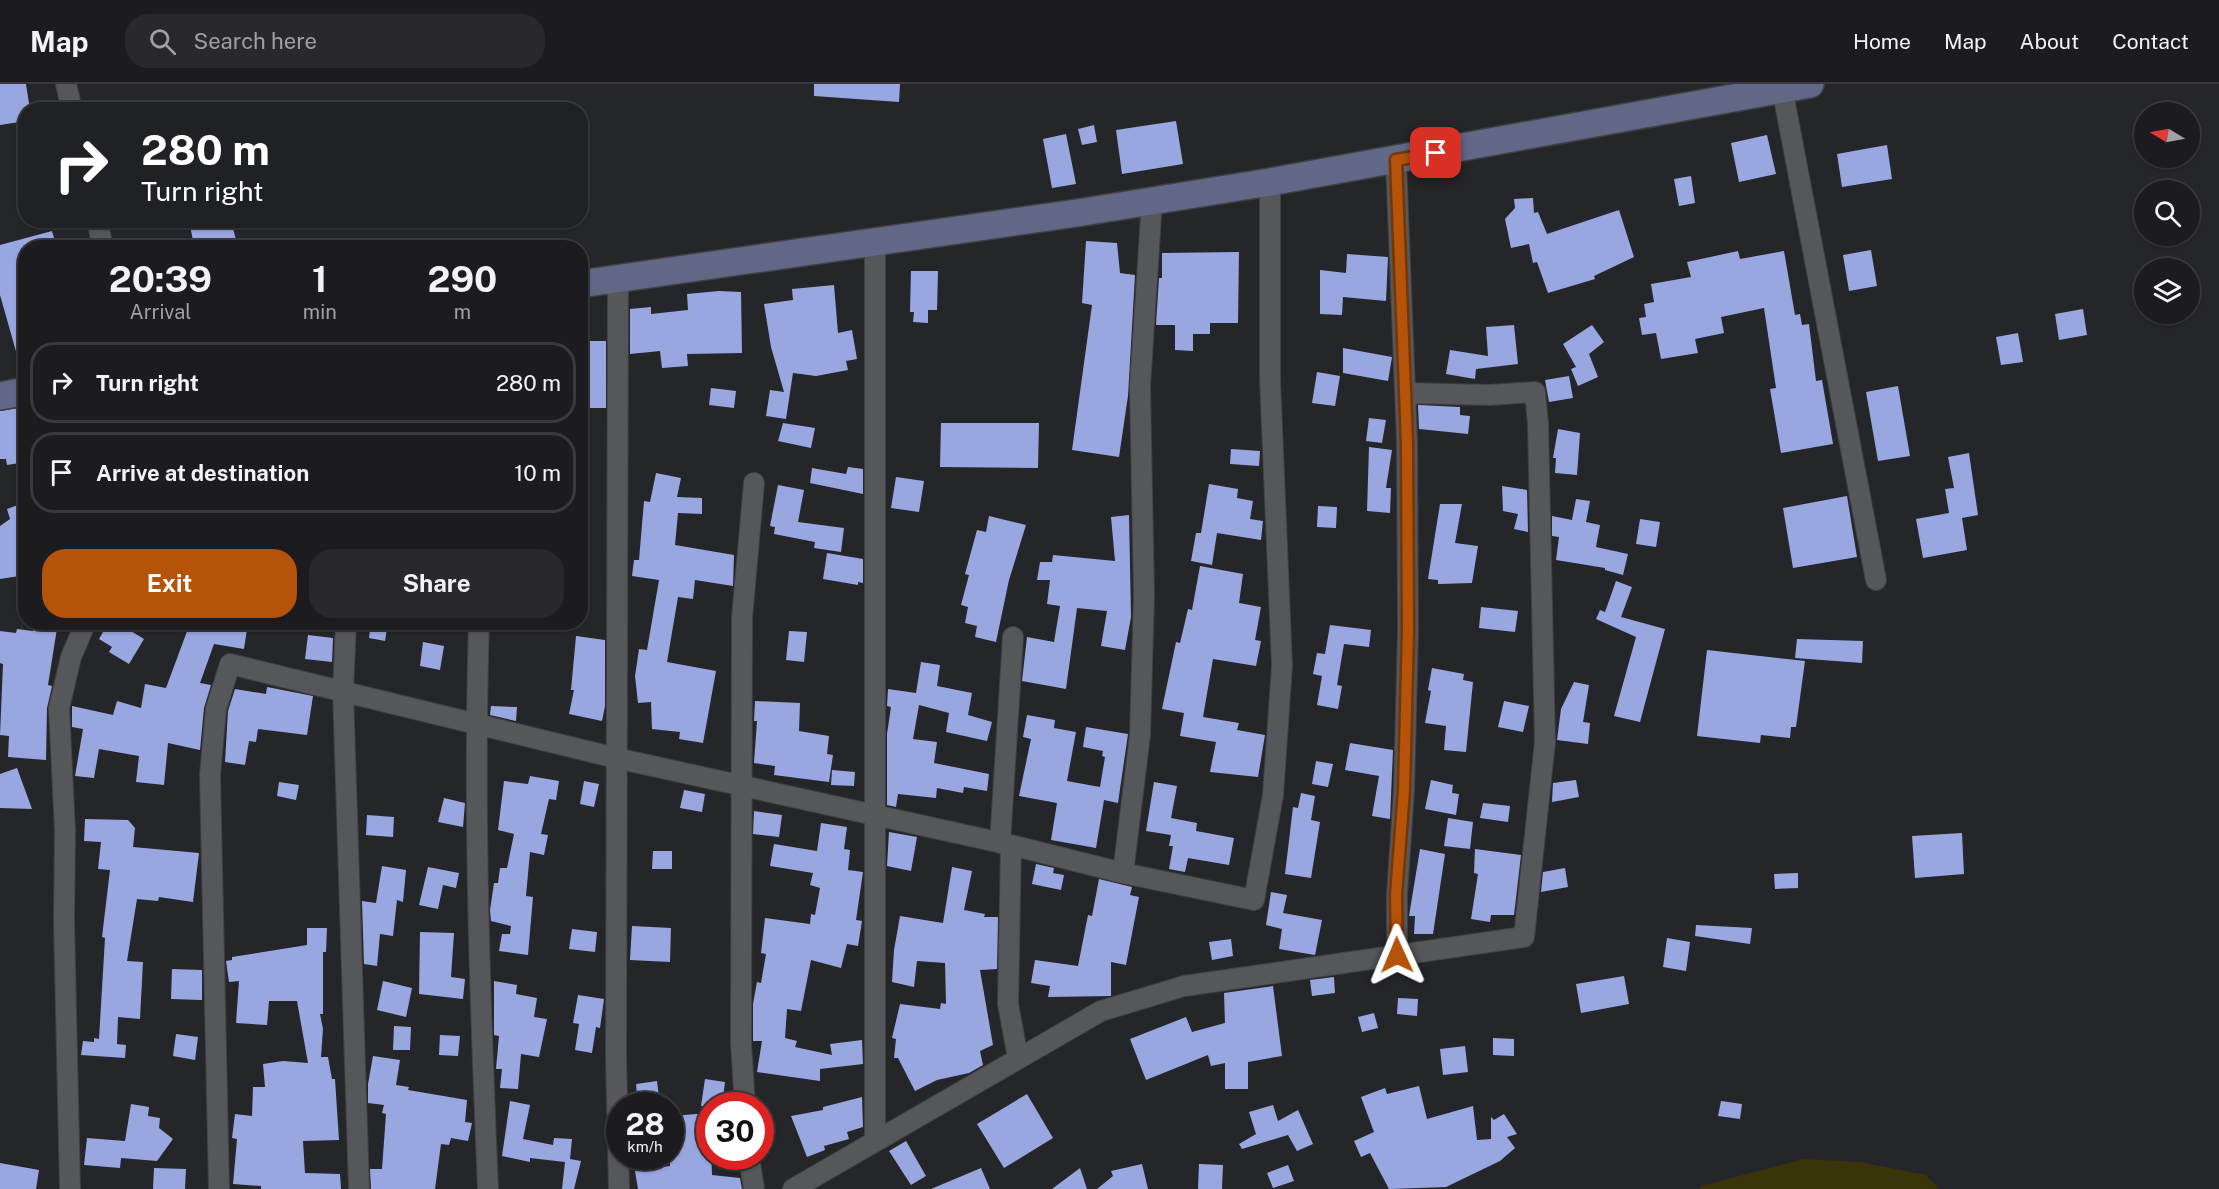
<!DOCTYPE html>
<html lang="en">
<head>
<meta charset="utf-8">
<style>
	:root { --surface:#1c1c20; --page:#29292d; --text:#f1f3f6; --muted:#a0a1a5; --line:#3a3a3e; --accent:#b45309 }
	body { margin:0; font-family:"Public Sans",sans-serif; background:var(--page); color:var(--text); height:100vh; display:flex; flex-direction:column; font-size:22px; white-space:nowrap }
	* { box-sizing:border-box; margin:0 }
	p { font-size:20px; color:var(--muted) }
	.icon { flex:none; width:33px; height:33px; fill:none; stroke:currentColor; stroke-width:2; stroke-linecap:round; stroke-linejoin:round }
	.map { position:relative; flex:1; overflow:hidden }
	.sheet { position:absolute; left:18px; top:156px; width:570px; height:390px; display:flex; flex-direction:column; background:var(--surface); border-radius:24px; box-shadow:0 2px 4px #0004,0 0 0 2px var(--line) }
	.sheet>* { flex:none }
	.top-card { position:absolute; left:18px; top:18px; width:570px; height:126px; border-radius:24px; box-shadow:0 2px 4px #0004,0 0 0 2px var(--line); background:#202124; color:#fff; overflow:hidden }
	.needle { width:39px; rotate:280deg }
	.buttons { position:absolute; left:2134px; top:18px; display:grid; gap:12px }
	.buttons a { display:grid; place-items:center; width:66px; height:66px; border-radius:50%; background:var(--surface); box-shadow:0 2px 4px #0004,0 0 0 2px var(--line); font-size:30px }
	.speed { position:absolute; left:606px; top:1008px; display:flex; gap:12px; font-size:30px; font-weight:700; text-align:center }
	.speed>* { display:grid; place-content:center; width:78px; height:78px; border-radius:50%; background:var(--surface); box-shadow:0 2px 4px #0004,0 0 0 2px var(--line); line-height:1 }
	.speed small { font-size:15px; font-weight:400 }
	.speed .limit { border:9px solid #d22; background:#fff; color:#111 }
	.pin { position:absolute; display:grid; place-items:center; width:51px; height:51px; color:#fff; margin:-26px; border-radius:12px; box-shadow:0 3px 9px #0006 }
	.me { position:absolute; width:66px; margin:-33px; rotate:359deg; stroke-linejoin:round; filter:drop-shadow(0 0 4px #0008) }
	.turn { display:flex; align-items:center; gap:21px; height:126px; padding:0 24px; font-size:27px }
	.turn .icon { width:78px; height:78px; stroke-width:2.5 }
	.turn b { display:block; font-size:42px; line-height:51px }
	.eta { display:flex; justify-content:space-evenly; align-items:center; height:102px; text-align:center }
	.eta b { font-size:36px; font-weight:700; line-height:42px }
	.action { display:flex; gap:12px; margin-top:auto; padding:12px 24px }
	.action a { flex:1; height:69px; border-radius:24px; background:var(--accent); color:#fff; font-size:24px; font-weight:700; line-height:69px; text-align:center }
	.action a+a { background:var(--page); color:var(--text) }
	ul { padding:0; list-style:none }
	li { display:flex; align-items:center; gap:18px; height:81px; margin:0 12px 9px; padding:0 12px; border:3px solid var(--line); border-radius:24px }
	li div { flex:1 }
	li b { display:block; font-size:22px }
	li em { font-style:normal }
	header { display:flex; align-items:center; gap:36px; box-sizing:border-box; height:84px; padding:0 30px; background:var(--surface); border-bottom:2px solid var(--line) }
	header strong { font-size:28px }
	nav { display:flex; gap:33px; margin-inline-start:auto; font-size:21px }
	.search { width:420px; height:54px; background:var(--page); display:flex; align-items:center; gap:15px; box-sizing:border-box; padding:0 21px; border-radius:24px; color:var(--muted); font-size:22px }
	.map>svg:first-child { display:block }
</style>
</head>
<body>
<header>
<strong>Map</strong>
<div class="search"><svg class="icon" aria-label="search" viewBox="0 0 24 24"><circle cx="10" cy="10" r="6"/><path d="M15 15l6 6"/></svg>Search here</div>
<nav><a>Home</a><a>Map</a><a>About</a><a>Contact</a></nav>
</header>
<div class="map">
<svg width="2219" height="1105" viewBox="0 0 2219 1105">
	<rect width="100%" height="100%" fill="#25262a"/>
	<path fill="#3a340a" d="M1804,1075L1860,1078L1926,1091L1939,1105H1700L1701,1102Z"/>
	<path fill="#99a7e1" d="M0,0H26L30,26H26V37L0,41Z
		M814,0H900L899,18L814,12Z
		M1176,37L1183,80L1122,90L1116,46Z
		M1094,41L1097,58L1082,61L1078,45Z
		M1066,50L1076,100L1052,104L1043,55Z
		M1767,51L1776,90L1739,98L1731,59Z
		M1887,61L1892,95L1842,103L1837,70Z
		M1691,92L1695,119L1679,122L1674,95Z
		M1533,114L1534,129L1538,128L1547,150L1619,126L1634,173L1594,192L1595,195L1548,209L1537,178L1533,179L1529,160L1511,164L1505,135L1515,124L1514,115Z
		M189,136H231L238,164H208L207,159L194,162Z
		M52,147L56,161L21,164L26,186V284L21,285L0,211V161Z
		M1086,157L1117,159L1120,189L1135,191L1128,312L1119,373L1072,366L1092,221L1082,219Z
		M1871,166L1877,202L1849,207L1843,171Z
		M1738,167L1740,175L1784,167L1795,231L1800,230L1802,241L1809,240L1816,297L1822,296L1833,360L1781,369L1770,305L1776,304L1764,224L1721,233L1724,249L1695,255L1698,269L1661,275L1656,249L1642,251L1639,234L1646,233L1644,220L1654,218L1651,200L1691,193L1687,178Z
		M1239,168L1238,239H1210V250H1193V267L1175,266V241H1156L1159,194H1162V169Z
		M1347,170L1388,173L1386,217L1343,213L1342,231L1320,230V186L1346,189Z
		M911,187H938L937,226H928V239L913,238L914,228H910Z
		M834,201L838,249L852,246L857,275L846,277L848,286L816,292L793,289L786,335L766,332L770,306L784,308L771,263L764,220L793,216L792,205Z
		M719,207L741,208L742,269L687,270L688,282L662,284L660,267L630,270V225L651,223V230L688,226L687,210Z
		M2083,225L2087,251L2059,256L2055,230Z
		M1514,241L1518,280L1476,285L1475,295L1446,290L1450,266L1488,272L1486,243Z
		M1592,241L1604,258L1589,270L1598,293L1578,302L1571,285L1576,283L1563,260Z
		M2018,249L2023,278L2001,281L1996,253Z
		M580,257H606V324H580Z
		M1343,264L1392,273L1388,297L1343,289Z
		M1317,288L1340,292L1335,322L1312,319Z
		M1569,292L1573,314L1549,318L1545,296Z
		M1898,302L1910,372L1878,377L1866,308Z
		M711,304L736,307L734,324L709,321Z
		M1418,321L1460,323V331L1470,332L1468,350L1419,345Z
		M26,323V378L7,381L6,375H0V327Z
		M1369,334L1386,336L1382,359L1366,357Z
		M783,339L815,344L811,364L778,357Z
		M941,339H1039L1038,384L940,383Z
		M1558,345L1580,349L1577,391L1555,389L1556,374H1553Z
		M1369,363L1392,366L1386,404H1391L1390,429L1367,427Z
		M1231,365L1260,367L1259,382L1230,380Z
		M1969,369L1978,431L1962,434L1967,466L1923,474L1916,435L1949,429L1945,405L1954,404L1948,373Z
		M848,383L863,385V410L810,399L812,384L846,390Z
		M656,389L681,394L677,413L702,414V430L678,429L675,461L734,471L733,502L695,496L693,515L678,513L667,578L716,587L703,659L679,655L680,648L652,645L651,618L638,619L635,592L639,565L647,566L659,496L632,492L634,476H639L644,417L650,418Z
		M896,393L924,397L919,428L891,424Z
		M1209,400L1238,405L1237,414L1253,417L1250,435L1263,437L1261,456L1217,449L1212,481L1191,477L1196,449H1201Z
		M778,401L804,406L798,438L844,444L841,468L814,464L815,458L774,450L775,443L770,442Z
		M1502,402L1527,406L1528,448L1514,445L1518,430L1503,427Z
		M1847,412L1857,473L1793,484L1783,424Z
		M1576,415L1590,417L1586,438L1600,441L1596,463L1628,470L1623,491L1605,486V484L1556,476L1559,453L1552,452V432L1572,436Z
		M26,418V491L0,495V442L10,435L7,425Z
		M1440,420H1462L1455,459L1478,462L1472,499L1438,500V496L1428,495Z
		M1318,422L1337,423L1336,444L1317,443Z
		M1129,431L1131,533L1125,566L1101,562L1107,527L1077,524L1066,605L1022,597L1027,553L1054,558L1060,522L1047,520L1050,496H1037L1040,478H1052L1053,471L1115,477L1111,433Z
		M989,432L1026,441L1009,496L996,558L975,553L977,542L965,539L968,523L961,521L969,491L965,490L977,446L986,448Z
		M1640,435L1660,438L1656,463L1636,460Z
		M827,469L863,475V499L858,498V501L823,495Z
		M1200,482L1243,490L1239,519L1261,523L1255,556L1261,557L1256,582L1213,575L1203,633L1239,639L1237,646L1265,651L1258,693L1210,688L1216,658L1180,652L1184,629L1162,625L1176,558L1180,559L1188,525L1192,526Z
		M1616,497L1632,503L1621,533L1665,545L1640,638L1614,632L1636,553L1596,535L1600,526L1605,528Z
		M1481,523L1518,527L1515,548L1479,544Z
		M32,538H58L48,601L52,602L47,624L46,676L8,673L9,652L0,651L3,580L0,579V547L16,549L17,545L33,547Z
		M109,538H116L144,555L129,580L109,568L112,563L99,555Z
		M206,538H248L244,565L214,560L200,599L211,601L204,624L200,666L168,659L164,701L136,698L139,672L99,665L94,694L75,692L83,645L72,643V622L113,631L117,617L141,624L145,600L166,604L189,542L203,548Z
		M371,538H388L385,557L369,554Z
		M1330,541L1371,546L1369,563L1344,560L1337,601L1342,602L1338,625L1317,621L1322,592L1313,590L1317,569L1325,570Z
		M789,547L807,548L804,578L786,576Z
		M308,551L333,554L332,578L305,575Z
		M576,552L605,556V622L602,637L569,630L574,606H571Z
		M1797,555L1863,557L1862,579L1795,574Z
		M423,558L444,562L440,586L420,582Z
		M1707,566L1805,577L1796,643H1791L1790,654L1761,651L1760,659L1697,652Z
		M921,578L940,581L937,602L972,609L968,631L992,638L987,657L946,648L949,629L919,621L913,655L937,658L934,679L989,690L987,707L964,703L963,709L937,704L936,714L898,710L896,723L887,721V650L891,623L887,622L888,605L916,609Z
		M1432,584L1464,590L1463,596L1473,598L1466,668L1444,666L1446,642L1425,639L1431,607L1428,606Z
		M1574,598L1589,601L1583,638L1590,639L1588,660L1557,656L1561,625Z
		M267,603L313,612L307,651L258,645L256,658L249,657L245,681L225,678L228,627L235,605L266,610Z
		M755,617L800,619L799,647L829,652L827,670L833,671L829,698L774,691L775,682L754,679L757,637H754Z
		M1504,617L1529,622L1523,648L1498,643Z
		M491,622L517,623L516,637L490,631Z
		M1027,631L1055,636L1054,644L1076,648L1067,697L1100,703L1105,673L1102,672L1103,667L1083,663L1086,643L1128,650L1118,719L1104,716L1096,764L1051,756L1057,719L1019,712L1031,655L1023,653Z
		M1350,659L1393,666L1390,735L1372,732L1379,692L1345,686Z
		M1316,677L1333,680L1328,703L1312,700Z
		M17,684L32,725L0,724V690Z
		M832,686L855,688L854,702L831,701Z
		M530,692L559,697L556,716L549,715L541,750L548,751L544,771L530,768L526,812L533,813L528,871L499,867L502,850H510L511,842L491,837L490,826L494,799H498L500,784H507L514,750L498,746L504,697L528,700Z
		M1431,696L1453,701L1452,709L1459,710L1456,731L1425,725Z
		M1576,696L1579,713L1552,718L1553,699Z
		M584,697L599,700L594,723L580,720Z
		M279,698L299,701L296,716L277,712Z
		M1154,698L1177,702L1171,734L1197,739L1196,747L1234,754L1229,781L1188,774L1185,788L1169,785L1173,762H1169L1171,751L1146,747Z
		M684,706L705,710L702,728L680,724Z
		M1301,709L1315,712L1311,736L1320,738L1311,794L1285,790L1293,723L1298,724Z
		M444,714L465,719L463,743L438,738Z
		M1483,719L1510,722L1508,738L1480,734Z
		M754,727L782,731L779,753L753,750Z
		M367,731L394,733L393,753L366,751Z
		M1448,734L1473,738L1470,765L1444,762Z
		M85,735L128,736L135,744L133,763L199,769L193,818L159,813L158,817L137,815L127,877L143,878L140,935L118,933L117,960L126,961L125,974L81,971L83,957L94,958V954L99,955L105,854L102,853L110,786L98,785L101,758L84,757Z
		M821,739L847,743L844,765L850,766L848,786L863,788L856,836L862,837L858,862L847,860L841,884L811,876L801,927L787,925L785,954L797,957L795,963L832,971L830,960L862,956L863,980L820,985V997L757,988L762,957H753V920L757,898L761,899L766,870L761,869L765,834L810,840L811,830L815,831L820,804L810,801L813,789L770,782L774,760L817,767Z
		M889,748L917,753L911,787L887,782Z
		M1962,749L1964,790L1915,794L1912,752Z
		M1420,765L1445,770L1433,850H1414L1415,832H1409Z
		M1475,765L1521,771L1514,831H1491L1490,838L1471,835L1478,790L1474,789Z
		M653,767H672V785H652Z
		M1036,780L1054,784L1053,789L1064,791L1061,806L1032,800Z
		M382,782L406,786L403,818L397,816L393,852L380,850L377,882L364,880L362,817L376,819Z
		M428,783L459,789L456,804L443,801L438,825L419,821Z
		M952,783L972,787L964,826L985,830L984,833H998L997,885L980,886L993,961L980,967L983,981L969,989L937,996L915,1007L898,974H894L896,955L892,954L900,920L940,925L941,919L946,920L945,879L917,877L914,903L892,898L894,866L900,832L943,839Z
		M1565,784L1568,803L1541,808L1543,788Z
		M1798,789V804L1775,805L1774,790Z
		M1099,795L1132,803L1130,811L1139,813L1126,881L1111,878V912L1048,913L1050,902L1031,899L1035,876L1078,882L1088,831L1092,832Z
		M1271,808L1287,811L1283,829L1322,836L1315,871L1279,865L1282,845L1266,841Z
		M1696,841L1752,844L1750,860L1695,852Z
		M632,842L671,844L670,878L630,876Z
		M307,844H327L326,868H323V930H320L323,945L321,973H328L332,995H335L339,1056L303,1057L305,1089L340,1090L341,1105H261V1102L233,1100L237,1055L232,1054L235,1030L252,1032L253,1003H265L263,980L283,977L308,979L297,917H269L267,941L236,939L239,897L229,898L226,877L232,876V873L307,861Z
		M572,845L597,848L595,868L569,865Z
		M420,848L454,849L451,893L465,895L463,915L419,910Z
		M1667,854L1690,858L1686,887L1663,883Z
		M1231,855L1233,872L1212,876L1209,858Z
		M172,885L202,886V916L171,915Z
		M1624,892L1629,920L1581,929L1576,900Z
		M1334,893L1335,909L1312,912L1310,896Z
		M383,897L412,904L406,933L377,926Z
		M494,897L517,901L516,910L537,914L534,933L547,935L539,973L521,970L518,1005L500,1004L502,985H496L499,952L494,951Z
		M1273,902L1282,972L1248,978V1005H1225V979L1211,982L1208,971L1146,996L1130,955L1186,933L1192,948L1225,939L1224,909Z
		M578,911L604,915L600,944L596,943L592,969L575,966L579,940L573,939Z
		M1398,914L1418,915L1417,932L1397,930Z
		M1374,929L1378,944L1362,948L1358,933Z
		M394,942L411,943L410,966H393Z
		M176,950L198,953L195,976L173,972Z
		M440,951L460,952L458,972L439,971Z
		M1493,954L1514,955V972L1493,971Z
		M1465,962L1468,988L1443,991L1440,965Z
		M373,972L400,976L396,1001L409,1003L408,1006L467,1016L465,1038L472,1039L468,1057L451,1054L449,1061L441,1060L435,1105H371L370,1085H382L386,1030L382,1029L384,1021L368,1019V1000Z
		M705,995L725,998L722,1022H701Z
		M657,997L660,1022H638L636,1000Z
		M1419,1002L1427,1035L1473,1022L1477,1056L1491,1055V1033L1494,1036L1504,1030L1517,1050L1507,1053L1515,1064L1500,1077L1446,1103L1389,1105L1370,1069L1361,1073L1354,1057L1374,1048L1361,1013L1385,1004L1387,1010Z
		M1027,1010L1053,1054L1004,1084L977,1040Z
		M862,1013L863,1043L847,1048L849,1055L824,1062L825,1066L807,1073L791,1032L823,1026V1023Z
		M510,1017L530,1021L523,1055L553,1061L554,1054L572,1055L570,1075L581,1077L574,1105H562L565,1078L530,1074V1078L502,1072Z
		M1721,1017L1742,1020L1740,1035L1718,1032Z
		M131,1020L149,1023L148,1032L160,1034L159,1044L173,1055L157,1077L121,1074L120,1084L84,1081L87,1054L125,1057Z
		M1273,1021L1278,1037L1298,1026L1313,1060L1297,1067L1288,1051L1242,1065L1239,1060L1256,1050L1249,1028Z
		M710,1029L712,1091L740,1094L742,1105H638L635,1087L670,1082V1032Z
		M906,1057L926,1092L911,1101L889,1067Z
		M0,1079L39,1086L36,1105H0Z
		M1142,1080L1148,1105H1097L1113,1092L1111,1087Z
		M1199,1080L1223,1081L1222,1105H1198Z
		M1288,1081L1294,1097L1273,1104L1267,1089Z
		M154,1084L186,1085L185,1105H153Z
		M981,1084L990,1105H931Z
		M1080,1084L1087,1105H1052Z"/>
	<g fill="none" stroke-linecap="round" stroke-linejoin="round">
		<defs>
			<path id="street" d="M66,0L72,26
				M1782,4L1876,496
				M1396,76L1407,358L1408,547L1404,706L1397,811V871
				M1152,117L1140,302L1144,512L1140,651L1123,789L1254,816L1273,711L1282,582L1270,295V98
				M97,136L103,164
				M875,159V1057
				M618,194L616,972L619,1105
				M346,538L343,607L359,1105
				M479,538C473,727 480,916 488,1105
				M1000,759L1013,553
				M1011,761L1008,920L1018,974
				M745,1022L741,959L742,534L754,399
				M749,1072L754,1105
				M70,1105L64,836L65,747L59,624L71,573L86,538
				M219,1105L210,691L216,625L230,580L616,674L1011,761L1123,789
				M793,1105L1101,927L1184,902L1524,853L1545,658L1538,340L1535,308L1490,311L1406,309"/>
			<path id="secondary" d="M580,200L1077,129L1270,98L1810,0
				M0,312L26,307"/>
		</defs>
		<use href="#street" stroke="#404043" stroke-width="22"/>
		<use href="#secondary" stroke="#404043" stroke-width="30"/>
		<use href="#street" stroke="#55575b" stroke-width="20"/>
		<use href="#secondary" stroke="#616887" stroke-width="27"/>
	</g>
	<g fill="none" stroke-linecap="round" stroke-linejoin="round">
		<defs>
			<path id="route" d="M1397,871L1396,811L1404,706L1408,547L1407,358L1396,76L1436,69"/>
		</defs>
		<use href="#route" stroke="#753606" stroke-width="15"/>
		<use href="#route" stroke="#b45309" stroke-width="10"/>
	</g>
</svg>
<div class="buttons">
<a><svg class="needle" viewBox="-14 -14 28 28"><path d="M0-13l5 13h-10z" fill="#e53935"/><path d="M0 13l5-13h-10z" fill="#a0a1a5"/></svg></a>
<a><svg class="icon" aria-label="search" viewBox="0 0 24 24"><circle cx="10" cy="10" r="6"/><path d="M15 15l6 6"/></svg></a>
<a><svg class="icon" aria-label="layers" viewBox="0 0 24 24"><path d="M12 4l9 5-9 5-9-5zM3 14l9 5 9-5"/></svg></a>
</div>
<div class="speed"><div>28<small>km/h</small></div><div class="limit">30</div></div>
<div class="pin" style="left:1436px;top:69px;background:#d93025"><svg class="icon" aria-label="arrive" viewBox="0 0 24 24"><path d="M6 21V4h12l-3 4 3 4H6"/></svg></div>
<svg class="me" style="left:1397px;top:871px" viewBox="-20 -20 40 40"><path d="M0-17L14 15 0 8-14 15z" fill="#b45309" stroke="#fff" stroke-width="4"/></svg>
<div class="top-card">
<div class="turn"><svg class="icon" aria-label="right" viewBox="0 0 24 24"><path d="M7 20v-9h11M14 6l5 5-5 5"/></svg><div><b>280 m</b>Turn right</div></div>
</div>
<section class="sheet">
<div class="eta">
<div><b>20:39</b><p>Arrival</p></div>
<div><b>1</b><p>min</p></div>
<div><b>290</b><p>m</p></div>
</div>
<ul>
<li><svg class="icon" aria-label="right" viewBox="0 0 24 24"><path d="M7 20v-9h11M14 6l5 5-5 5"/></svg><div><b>Turn right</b></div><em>280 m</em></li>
<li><svg class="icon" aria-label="arrive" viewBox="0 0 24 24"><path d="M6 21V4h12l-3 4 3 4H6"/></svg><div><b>Arrive at destination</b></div><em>10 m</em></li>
</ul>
<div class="action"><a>Exit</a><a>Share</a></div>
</section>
</div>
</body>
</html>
